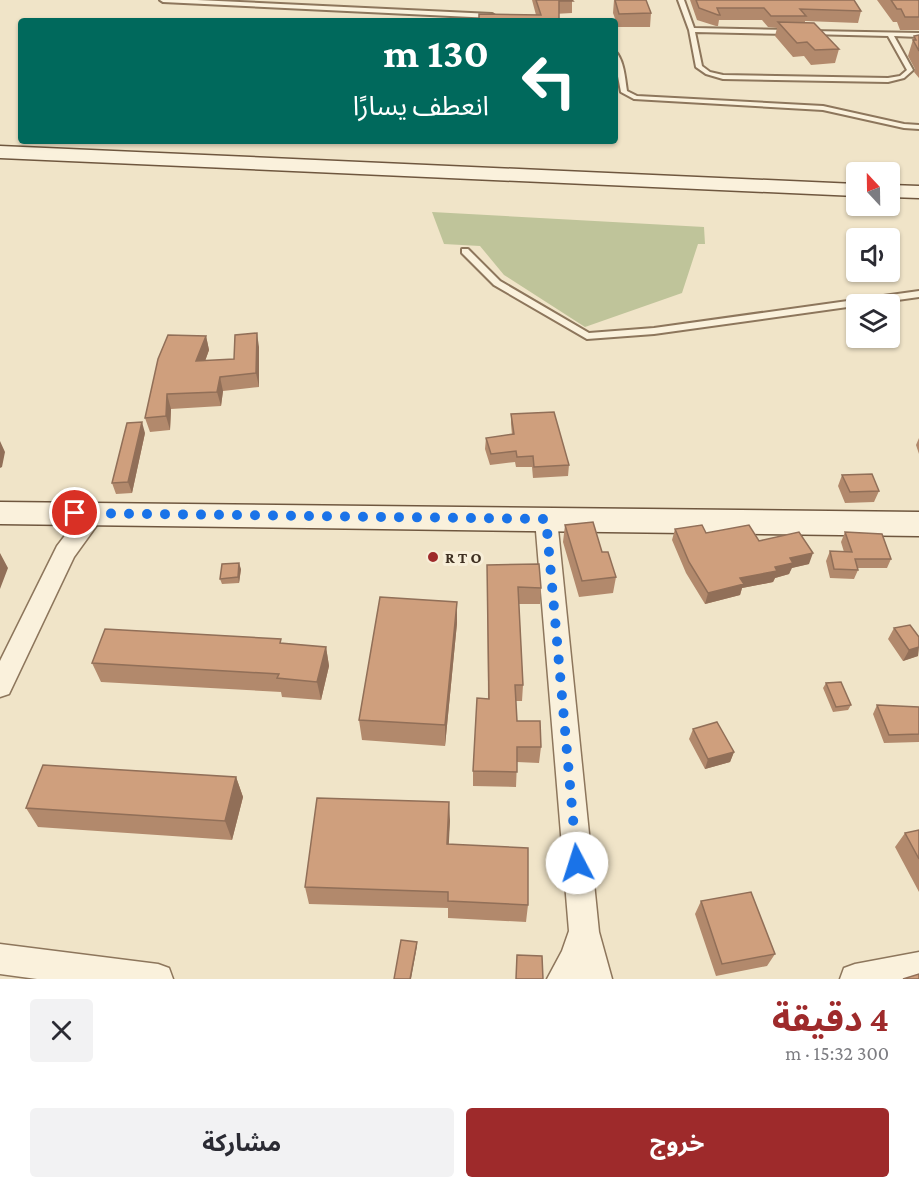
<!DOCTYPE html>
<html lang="ar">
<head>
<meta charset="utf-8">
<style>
	:root { --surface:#fff; --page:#f2f2f3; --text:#2b2b33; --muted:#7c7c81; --accent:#9e2a2b }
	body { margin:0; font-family:"Crimson Pro","Noto Sans Arabic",serif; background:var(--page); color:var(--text); direction:rtl; height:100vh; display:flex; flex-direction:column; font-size:22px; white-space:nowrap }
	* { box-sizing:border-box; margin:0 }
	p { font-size:20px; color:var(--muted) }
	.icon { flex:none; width:33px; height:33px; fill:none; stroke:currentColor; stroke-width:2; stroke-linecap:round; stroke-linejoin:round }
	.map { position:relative; height:979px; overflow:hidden; direction:ltr }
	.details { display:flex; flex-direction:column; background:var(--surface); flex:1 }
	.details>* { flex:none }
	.top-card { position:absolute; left:18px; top:18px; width:600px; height:126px; border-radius:6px; box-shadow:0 2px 4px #0004; direction:rtl; background:#00695c; color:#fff; overflow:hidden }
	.needle { width:39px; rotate:338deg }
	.buttons { position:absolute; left:846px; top:162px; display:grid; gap:12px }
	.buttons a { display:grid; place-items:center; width:54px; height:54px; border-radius:6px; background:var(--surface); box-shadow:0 2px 4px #0004; font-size:30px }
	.pin { position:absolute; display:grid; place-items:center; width:51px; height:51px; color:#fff; margin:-26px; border:3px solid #fff; border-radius:50%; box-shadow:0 2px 6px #0007 }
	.me { position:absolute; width:66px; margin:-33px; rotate:355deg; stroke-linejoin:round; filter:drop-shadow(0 0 4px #0008) }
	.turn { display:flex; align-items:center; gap:21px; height:126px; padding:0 30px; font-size:27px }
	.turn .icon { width:78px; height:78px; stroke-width:2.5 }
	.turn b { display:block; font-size:42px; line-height:51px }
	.round { display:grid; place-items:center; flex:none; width:63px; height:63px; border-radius:6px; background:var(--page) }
	.summary { display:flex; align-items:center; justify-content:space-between; height:102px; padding:0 30px }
	h1 { font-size:36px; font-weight:700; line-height:45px; color:var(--accent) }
	.cta { display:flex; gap:12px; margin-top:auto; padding:12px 30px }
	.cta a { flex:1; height:69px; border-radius:6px; background:var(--accent); color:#fff; font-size:24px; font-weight:700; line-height:69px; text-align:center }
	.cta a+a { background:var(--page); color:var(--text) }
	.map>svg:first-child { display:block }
</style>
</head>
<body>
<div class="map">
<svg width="919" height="979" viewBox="0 0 919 979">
	<rect width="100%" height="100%" fill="#f0e4c8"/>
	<path fill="#bfc49a" d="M432,212L704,227L705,244H698L682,293L585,327L504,275L480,246L444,244Z"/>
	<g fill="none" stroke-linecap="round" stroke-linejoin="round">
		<defs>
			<path id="lane" d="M160,0H197L492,14L495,16L492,18L163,2Z
				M678,0H684L694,28L790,30L793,32L790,34L695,32L702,66L710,72L723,75L888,78L900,76L907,70L888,36L809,34V32L811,31L919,33V37L894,36L913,70L904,78L888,82L723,79L706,74L696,67L689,30Z
				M615,51C624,60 625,78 627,91L637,96L823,106L904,124L919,125V129L904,128L823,110L634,99L621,92L615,61Z
				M462,249H468L500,281L589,333L654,328L919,291V297L654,334L587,339L494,285L462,253Z"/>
			<path id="street" d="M94,506L102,508L105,514L74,557L9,694L0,697V661L57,546L86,508Z
				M546,511L554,513L557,519L599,932L612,979H547L562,951L569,931L535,519L538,513Z
				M0,944L158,964L169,968L173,979H37L0,974Z
				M919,952V979H840L844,968L855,964Z"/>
			<path id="secondary" d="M0,146L856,184V196L0,158Z
				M890,185L919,186V198L890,197Z
				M0,502L919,512V536L0,524Z"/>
		</defs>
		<use href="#lane" stroke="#8d765c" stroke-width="4"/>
		<use href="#street" stroke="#8d765c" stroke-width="3"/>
		<use href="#secondary" stroke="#6f573f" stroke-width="3"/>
		<use href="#lane" fill="#faf1dc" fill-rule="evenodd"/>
		<use href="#street" fill="#faf1dc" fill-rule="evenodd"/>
		<use href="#secondary" fill="#faf1dc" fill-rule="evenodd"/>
	</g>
	<path fill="#b2896c" d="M532,0H572V13L536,15Z
		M614,0L651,13L650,27H618L613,13Z
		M690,0H854L861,11L858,23L805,21V23L839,49L835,63L811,65L804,56L793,57L775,36L777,28L768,27L762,20H719L718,26H716L697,20Z
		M877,0H918L919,1V30H900L897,22H893Z
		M919,35V78L914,72L915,69L908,56L914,36Z
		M206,336L209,350L205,361L234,359L259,347V387L223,391L221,406L171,409L170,430L150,432L145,418Z
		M511,414L569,465L568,476L533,478L532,467H516L515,462L490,465L485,449L486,438L512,435L511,424Z
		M145,433L132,493L116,494L112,483Z
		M919,438V454L916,445Z
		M842,475L879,491L874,502L845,503L838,486Z
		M565,525L602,552L616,577L613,593L579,597L563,542Z
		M675,529L759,541L809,564L791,568L789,574L775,578L773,582L742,588L740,595L705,604L686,573L672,540Z
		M845,532L891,559L887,568H858V570L854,579L830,578L826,561L830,551L844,552L841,542Z
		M487,565L541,588L540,604H519L523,685L522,701H516L517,721L541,747L539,763L517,762L516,787L473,786V771L488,699Z
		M241,569L239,583L222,584L220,579Z
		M457,623L445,746L362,740L359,720Z
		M894,628L919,637L918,656L903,661L888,639Z
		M282,643L326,647L329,666L321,700L282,697L281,692L101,682L92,663Z
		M826,683L851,705L848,710L833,712L823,688Z
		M877,705L919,707V743V742L884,743L873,714Z
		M693,729L734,752L730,762L705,769L689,739Z
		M236,777L243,797L232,840L38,827L26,808Z
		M450,820L448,844L528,905L526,922L448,918V908L309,904L305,887Z
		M919,830V892L895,847L905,833Z
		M701,901L775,954L767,966L716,976L695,914Z"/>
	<path fill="#916f58" d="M257,333L259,347V387L256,373Z
		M206,336L209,350L200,375L196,361Z
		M220,377L223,391L221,406L217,392Z
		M167,394L171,409L170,430L166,416Z
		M142,422L145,433L132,493L128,482Z
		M0,441L5,452L2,467L0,468Z
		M0,553L8,568L0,589Z
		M813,553L809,564L792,568L789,574L775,578L773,582L742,588L740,595L705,604L708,593L740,578L775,567L790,558Z
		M239,563L241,569L239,583L238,577Z
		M457,602V623L445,746V725Z
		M326,647L329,666L321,700L317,682Z
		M919,647L918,656L903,661L909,650Z
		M734,752L730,762L705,769L708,759Z
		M236,777L243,797L232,840L225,821Z
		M449,802L450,820L448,861L447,844Z
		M417,942V946L411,979H410Z"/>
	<path fill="#cf9f7d" stroke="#916f58" stroke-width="1.5" d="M536,0H572L573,1H559V21H479V14L541,15Z
		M615,0H646L651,13L619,14Z
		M696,0H854L861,11L800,9L806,16H771L764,8H717L720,15H718L699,8Z
		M891,0H918L919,1V17H905L901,9H897Z
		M778,22L814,23L839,49L815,50L807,42L797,43Z
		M919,35V51L913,40H916L914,36Z
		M257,333L256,373L220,377L217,392L167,394L166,416L145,418L158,359L168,335L206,336L196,361L234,359L235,335Z
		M554,412L569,465L534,467L533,456L517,457L516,451L491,454L486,438L514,434L511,414Z
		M142,422L128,482L112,483L127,423Z
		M872,474L879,491L850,492L842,475Z
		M593,522L602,552H608L616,577L582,581L565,525Z
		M702,525L706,533L749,525L759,541L799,532L813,553L790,558L793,563L775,567L777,571L740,578L744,584L708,593L689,562L675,529Z
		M845,532L882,534L891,559H855L858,570L834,569L830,551L852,552Z
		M239,563L238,577L220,579L222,564Z
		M539,564L541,588L518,587L523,685H515L517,721H540L541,747H517V772L473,771L477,698L489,699L487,565Z
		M380,597L457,602L445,725L359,720Z
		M910,625L919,637V647L909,650L894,628Z
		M105,629L281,639L280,643L326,647L317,682L277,678L279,674L92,663Z
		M841,682L851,705L836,707L826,683Z
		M877,705L919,707V734L889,735Z
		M717,722L734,752L708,759L693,729Z
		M43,765L236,777L225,821L26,808Z
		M317,798L449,802L447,844L528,848V905L448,901V892L305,887Z
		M919,830V859L905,833Z
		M751,892L775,954L722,964L701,901Z
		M401,940L417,942L410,979H394Z
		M517,955L542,956L543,979H516Z
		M919,974V979H903Z"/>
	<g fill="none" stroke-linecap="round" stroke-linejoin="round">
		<path stroke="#1a73e8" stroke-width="10" stroke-dasharray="0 18" d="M75,513L546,519L577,863"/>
	</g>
	<circle fill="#9e2a2b" stroke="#f7eed8" stroke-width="2" cx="433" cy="557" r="6"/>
	<g text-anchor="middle" stroke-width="6" stroke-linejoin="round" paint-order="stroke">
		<g font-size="16" font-weight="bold" fill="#3d2e20" stroke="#f7eed8" text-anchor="start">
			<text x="445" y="563">R T O</text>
		</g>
	</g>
</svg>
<div class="buttons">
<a><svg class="needle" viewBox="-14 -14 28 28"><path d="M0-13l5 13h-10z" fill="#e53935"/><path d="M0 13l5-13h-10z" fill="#7c7c81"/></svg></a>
<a><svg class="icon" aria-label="sound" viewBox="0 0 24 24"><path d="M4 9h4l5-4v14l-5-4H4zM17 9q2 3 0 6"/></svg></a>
<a><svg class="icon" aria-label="layers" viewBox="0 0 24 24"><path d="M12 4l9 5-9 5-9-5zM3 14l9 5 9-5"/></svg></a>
</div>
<div class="pin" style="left:75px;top:513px;background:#d93025"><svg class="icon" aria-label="arrive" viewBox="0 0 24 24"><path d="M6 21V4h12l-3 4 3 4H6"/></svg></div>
<svg class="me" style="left:577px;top:863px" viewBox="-20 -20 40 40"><circle r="19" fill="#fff"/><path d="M0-13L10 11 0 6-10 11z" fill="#1a73e8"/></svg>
<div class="top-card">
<div class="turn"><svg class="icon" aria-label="left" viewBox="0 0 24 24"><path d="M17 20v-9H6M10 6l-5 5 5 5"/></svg><div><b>130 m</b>انعطف يسارًا</div></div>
</div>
</div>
<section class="details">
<div class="summary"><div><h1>4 دقيقة</h1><p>300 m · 15:32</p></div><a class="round"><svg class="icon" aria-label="close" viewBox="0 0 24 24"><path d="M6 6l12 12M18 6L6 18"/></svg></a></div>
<div class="cta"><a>خروج</a><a>مشاركة</a></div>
</section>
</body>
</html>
